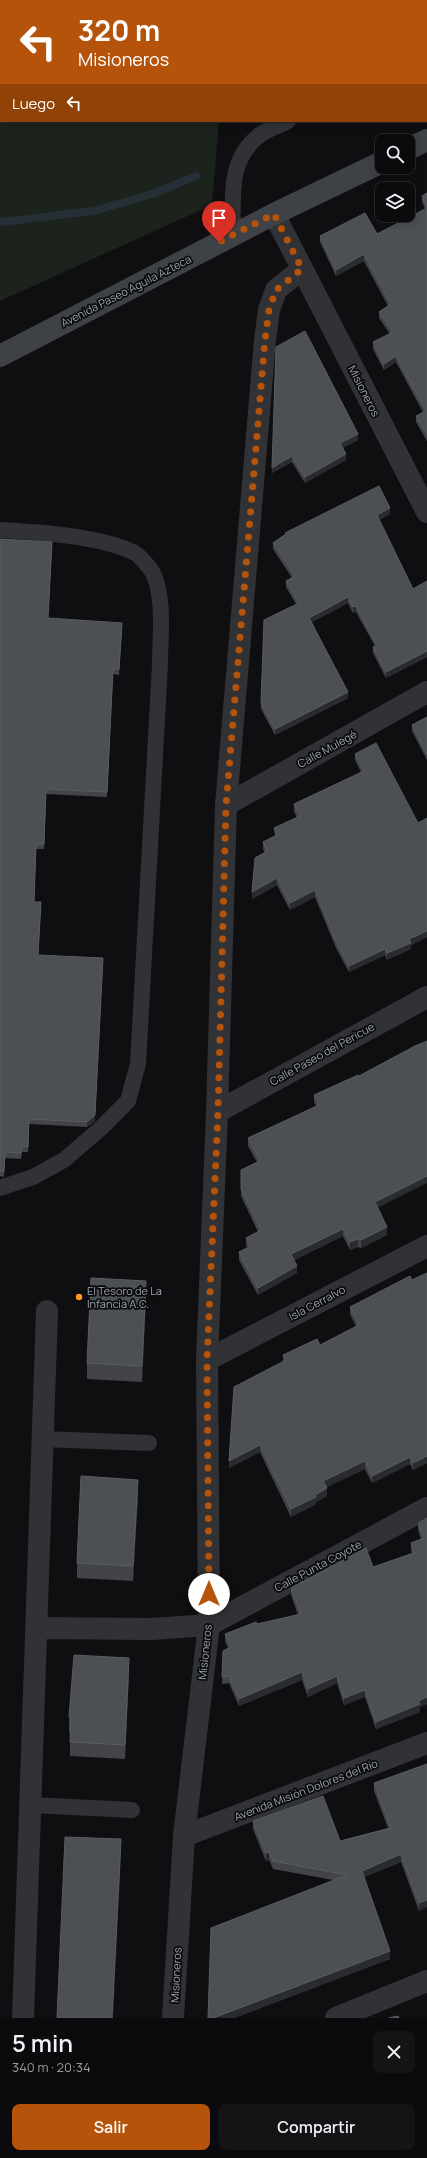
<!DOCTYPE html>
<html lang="es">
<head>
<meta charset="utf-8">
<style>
	:root { --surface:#0b0b0d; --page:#141416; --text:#f1f3f6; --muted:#9a9b9d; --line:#2b2b2e; --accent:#b45309 }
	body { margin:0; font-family:Manrope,sans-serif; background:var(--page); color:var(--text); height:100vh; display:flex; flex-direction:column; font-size:15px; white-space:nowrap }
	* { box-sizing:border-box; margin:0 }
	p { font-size:13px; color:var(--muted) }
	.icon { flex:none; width:22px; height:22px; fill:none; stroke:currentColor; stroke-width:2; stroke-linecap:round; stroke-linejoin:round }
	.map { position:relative; height:2018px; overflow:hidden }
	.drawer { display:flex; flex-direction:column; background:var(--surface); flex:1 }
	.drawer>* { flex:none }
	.guide { position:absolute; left:0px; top:0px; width:427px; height:122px; box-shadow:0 2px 10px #0003,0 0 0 1px var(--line); background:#b45309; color:#fff; overflow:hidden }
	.buttons { position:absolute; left:375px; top:134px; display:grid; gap:8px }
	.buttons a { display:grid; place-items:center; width:40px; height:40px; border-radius:8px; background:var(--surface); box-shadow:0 2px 10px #0003,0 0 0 1px var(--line); font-size:20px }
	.pin { position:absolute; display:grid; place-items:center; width:34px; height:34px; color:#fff; margin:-41px -17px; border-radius:50% 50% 50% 0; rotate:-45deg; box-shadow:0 0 4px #0007 }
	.pin .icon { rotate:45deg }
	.me { position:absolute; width:44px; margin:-22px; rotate:0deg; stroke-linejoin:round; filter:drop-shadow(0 0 3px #0008) }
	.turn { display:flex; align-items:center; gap:14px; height:84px; padding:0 12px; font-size:18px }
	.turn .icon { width:52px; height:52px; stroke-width:2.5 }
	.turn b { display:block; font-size:28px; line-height:34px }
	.then { display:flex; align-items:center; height:38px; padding:0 12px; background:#0003; gap:8px; font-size:15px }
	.round { display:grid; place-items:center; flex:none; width:42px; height:42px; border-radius:8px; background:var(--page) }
	.overview { display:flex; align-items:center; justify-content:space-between; height:68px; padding:0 12px }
	h1 { font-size:24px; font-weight:600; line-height:30px }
	.primary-button { display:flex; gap:8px; margin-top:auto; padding:8px 12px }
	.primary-button a { flex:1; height:46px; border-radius:8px; background:var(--accent); color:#fff; font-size:16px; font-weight:600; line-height:46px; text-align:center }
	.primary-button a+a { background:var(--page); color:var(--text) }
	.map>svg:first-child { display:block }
</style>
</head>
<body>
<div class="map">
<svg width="427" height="2018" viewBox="0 0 427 2018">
	<rect width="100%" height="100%" fill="#0f0f11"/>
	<path fill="#1b231c" d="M0,0H229L1,1V121H219L212,205L0,301Z"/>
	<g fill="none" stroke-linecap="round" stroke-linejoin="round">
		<path stroke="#252f35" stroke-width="8" d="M0,222L94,211L155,193L196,176"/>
		<path stroke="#303236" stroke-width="16" d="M426,57L427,56
			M233,235C233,197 227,159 261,134C269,129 280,125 288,121
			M0,530C38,532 101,536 135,553C140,556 150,568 153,573C165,599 160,636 160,664L138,1064L128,1101L100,1129L64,1160L33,1177L0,1188
			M43,1439L149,1443
			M31,1805L132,1810"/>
		<path stroke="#303236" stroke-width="22" d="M274,214L427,512
			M226,805L427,692
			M217,1112L427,997
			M207,1360L427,1246
			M37,1628L152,1629L209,1625L427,1508
			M184,1836L427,1743
			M23,2018L47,1311
			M173,2018L184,1836L209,1625L207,1360L217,1112L226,805L265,340L269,310L276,290L302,269
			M336,2018L427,1981"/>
		<path stroke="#3e4146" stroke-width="22" d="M408,149L427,140
			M0,356L274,214L382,162"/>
	</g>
	<path fill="#424449" d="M427,193V441L416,422V416L423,412L396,362L384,370L373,349V342L390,334L379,318V312L388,306L364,261L336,276L320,242V236L377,234L425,209L422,202V196Z
		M276,347L358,440L342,448L346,460L305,483L292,462L272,473Z
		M390,514L379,520L413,589L427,581V657L386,678L373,653V647L375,646L356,612L353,613L348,603L312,622L348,698L275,735L261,709V703L296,604L286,587V581L292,578L273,549V543L285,535V533Z
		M0,539L52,547L48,618L122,628L119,675L113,674L107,797L46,794L44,849H36L34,902L41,908L38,955L95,1121L87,1127L29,1124L28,1152H22L21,1159L5,1158L4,1177L0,1176Z
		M427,717V760L412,731V725Z
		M355,754L418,823L427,818V937L411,945V949L387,960L385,955L349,972L336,948L315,897L290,910L277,885L252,899L265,853L263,849V842L275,836L274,828L297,818L294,811V804L361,772L355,760Z
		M314,1095L378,1208L387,1235L361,1248L358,1247L350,1250L343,1236L294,1260L297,1273L258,1295L239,1260V1252L248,1248L246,1246V1238L258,1232L241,1196V1170L257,1162L248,1146V1138L316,1106L314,1102Z
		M427,1273V1463L413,1470L410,1464L372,1483L365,1469L326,1487L327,1496L316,1502V1504L291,1517L260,1452L229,1468L283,1361V1355L320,1345L356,1326L350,1314V1307Z
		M146,1296L142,1382L87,1379V1363Z
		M138,1495L133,1581L77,1578V1563Z
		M427,1518V1704L420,1707V1712L376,1729L365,1697L344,1705L337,1683L308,1697L302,1680L239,1706L229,1683L222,1684L223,1651L228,1648L225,1641V1634L257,1624L298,1615L291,1595V1588L373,1567L412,1553L411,1550V1543L421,1539L418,1530V1523Z
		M129,1673L125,1759L70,1756V1732H69V1717Z
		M427,1764L419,1911L401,1862L364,1877L390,1959L234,2018H208L333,1880L273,1869L269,1860L266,1861L253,1829V1821L340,1841L388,1828L374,1791V1783Z"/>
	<path fill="#292b2e" d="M427,6V16L426,17V7Z
		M364,254V261L336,276V270Z
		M396,356V362L384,370V364Z
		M358,434V440L340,449V443Z
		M346,454V460L305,483V477Z
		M292,456V462L272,473V468Z
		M390,508V514L377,521V515Z
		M348,597V603L309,624V618Z
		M356,606V612L353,613V607Z
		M427,651V657L386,678V672Z
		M348,692V698L275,735V729Z
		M277,878V885L252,899V892Z
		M315,890V897L290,910V903Z
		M427,931V937L411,945V949L387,960V953L409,939Z
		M385,949V955L349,972V966Z
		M103,963L95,1121L87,1127V1122Z
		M427,1176V1183L375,1209V1202Z
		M387,1227V1235L361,1248V1240Z
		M343,1229V1236L291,1262V1254Z
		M358,1239V1247L350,1250V1242Z
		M297,1266V1273L258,1295V1288Z
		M146,1281V1296L142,1382V1366Z
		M260,1445V1452L229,1468V1461Z
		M427,1456V1463L413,1470V1463Z
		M410,1457V1464L372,1483V1476Z
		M365,1461V1469L323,1489V1481Z
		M138,1480V1495L133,1581V1566Z
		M327,1488V1496L316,1502V1504L291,1517V1509Z
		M129,1658V1673L125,1759V1745Z
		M302,1672V1680L239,1706V1699Z
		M337,1676V1683L308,1697V1689Z
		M365,1690V1697L344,1705V1698Z
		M427,1697V1704L420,1707V1712L376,1729V1722Z
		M121,1839V1855L113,2018H112Z
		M269,1852V1860L266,1861V1853Z
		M401,1854V1862L362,1878V1871Z
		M427,1900V1907L419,1911V1903Z
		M390,1951V1959L234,2018H213Z"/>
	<path fill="#4c4f54" stroke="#595d63" d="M28,0H132V1H28Z
		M175,0H207V1H175Z
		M291,0H427V6L426,7V1H289Z
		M427,193V434L416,416L426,411L396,356L384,364L373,342L393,332L379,312L391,304L364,254L336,270L320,236L365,213L377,234L427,208L422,196Z
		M305,331L358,434L340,443L346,454L305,477L292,456L272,468L276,347Z
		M379,486L390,508L377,515L413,589L427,581V651L386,672L373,647L377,645L356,606L353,607L348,597L309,618L348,692L275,729L261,703L264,620L299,603L286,581L295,576L273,543L286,534L285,533Z
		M0,539L52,542L48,618L122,623L119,669H113L107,792L46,789L44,844H36L34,902H41L38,955L103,958L95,1115L87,1122L29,1119L28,1147L22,1146L21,1153L5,1152L4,1171H0Z
		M427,717V754L412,725Z
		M376,743L418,823L427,818V931L409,939L411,943L387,953L385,949L349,966L336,941L315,890L290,903L277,878L252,892L255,858L267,851L263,842L277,835L274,828L300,816L294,804L364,771L355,754Z
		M427,1041V1176L375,1202L387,1227L361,1240L358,1239L350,1242L343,1229L291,1254L297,1266L258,1288L239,1252L251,1246L246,1238L261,1230L241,1189V1170L260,1161L248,1138L319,1105L314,1095L358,1075L359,1076L415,1046Z
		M427,1273V1456L413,1463L410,1457L372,1476L365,1461L323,1481L327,1488L315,1495L316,1497L291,1509L260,1445L229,1461L234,1387L286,1360L283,1355L317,1339L320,1345L359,1325L350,1307L410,1276L412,1280Z
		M91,1278L146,1281L142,1366L87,1363Z
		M81,1476L138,1480L133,1566L77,1563Z
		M427,1518V1697L418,1701L420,1704L376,1722L365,1690L344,1698L337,1676L308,1689L302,1672L239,1699L229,1676L222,1677L223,1651L231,1647L225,1634L256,1622L257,1624L301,1614L291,1588L366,1548L373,1567L414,1553L411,1543L424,1538L418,1523Z
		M74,1655L129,1658L125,1745L70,1742L71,1717H69Z
		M427,1764V1900L419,1903L401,1854L362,1871L390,1951L213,2018H208L211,1928L347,1875L273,1861L269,1852L266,1853L253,1821L323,1796L340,1841L391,1828L374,1783Z
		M65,1837L121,1839L112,2018H57Z
		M398,2016L399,2018H389Z"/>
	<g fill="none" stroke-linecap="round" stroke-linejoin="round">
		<path stroke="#b45309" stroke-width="7" stroke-dasharray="0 12.6" d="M209,1594L207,1360L218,1112L226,805L265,340L269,310L276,290L302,269L274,214L219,242"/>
	</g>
	<circle fill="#fb9a1d" stroke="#0a0a0c" stroke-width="1.5" cx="79" cy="1297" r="4"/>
	<g text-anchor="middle" stroke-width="3.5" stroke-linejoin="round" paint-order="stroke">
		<g font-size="11" fill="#9fa7b3" stroke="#0a0a0c">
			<text transform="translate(126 291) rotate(-27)" y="4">Avenida Paseo Aguila Azteca</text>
			<text transform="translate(364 391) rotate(63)" y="4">Misioneros</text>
			<text transform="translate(327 749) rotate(-29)" y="4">Calle Mulegé</text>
			<text transform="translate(322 1054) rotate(-29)" y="4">Calle Paseo del Pericue</text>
			<text transform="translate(317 1303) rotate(-28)" y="4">Isla Cerralvo</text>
			<text transform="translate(318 1566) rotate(-28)" y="4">Calle Punta Coyote</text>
			<text transform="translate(205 1652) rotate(-84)" y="4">Misioneros</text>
			<text transform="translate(306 1790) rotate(-21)" y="4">Avenida Misión Dolores del Río</text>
			<text transform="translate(176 1975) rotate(-87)" y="4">Misioneros</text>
		</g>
		<g font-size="11" fill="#9fa7b3" stroke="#0a0a0c" text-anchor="start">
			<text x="87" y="1295">El Tesoro de La<tspan x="87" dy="13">Infancia A.C.</tspan></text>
		</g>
	</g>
</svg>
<div class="buttons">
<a><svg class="icon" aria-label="search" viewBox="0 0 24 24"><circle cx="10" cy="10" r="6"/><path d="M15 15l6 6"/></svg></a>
<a><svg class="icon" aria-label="layers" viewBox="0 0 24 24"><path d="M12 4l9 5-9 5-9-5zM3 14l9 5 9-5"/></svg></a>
</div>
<div class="pin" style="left:219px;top:242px;background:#d93025"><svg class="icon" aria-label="arrive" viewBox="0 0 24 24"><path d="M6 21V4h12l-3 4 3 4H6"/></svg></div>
<svg class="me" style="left:209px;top:1594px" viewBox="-20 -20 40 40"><circle r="19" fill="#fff"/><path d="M0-13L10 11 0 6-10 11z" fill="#b45309"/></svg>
<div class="guide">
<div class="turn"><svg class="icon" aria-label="left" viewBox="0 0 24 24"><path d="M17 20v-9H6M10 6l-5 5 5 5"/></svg><div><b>320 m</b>Misioneros</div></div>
<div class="then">Luego<svg class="icon" aria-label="left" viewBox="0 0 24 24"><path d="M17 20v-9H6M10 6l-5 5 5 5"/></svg></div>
</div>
</div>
<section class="drawer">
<div class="overview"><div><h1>5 min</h1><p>340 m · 20:34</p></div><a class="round"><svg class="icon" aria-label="close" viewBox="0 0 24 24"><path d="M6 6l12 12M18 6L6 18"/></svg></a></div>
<div class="primary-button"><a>Salir</a><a>Compartir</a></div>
</section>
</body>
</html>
